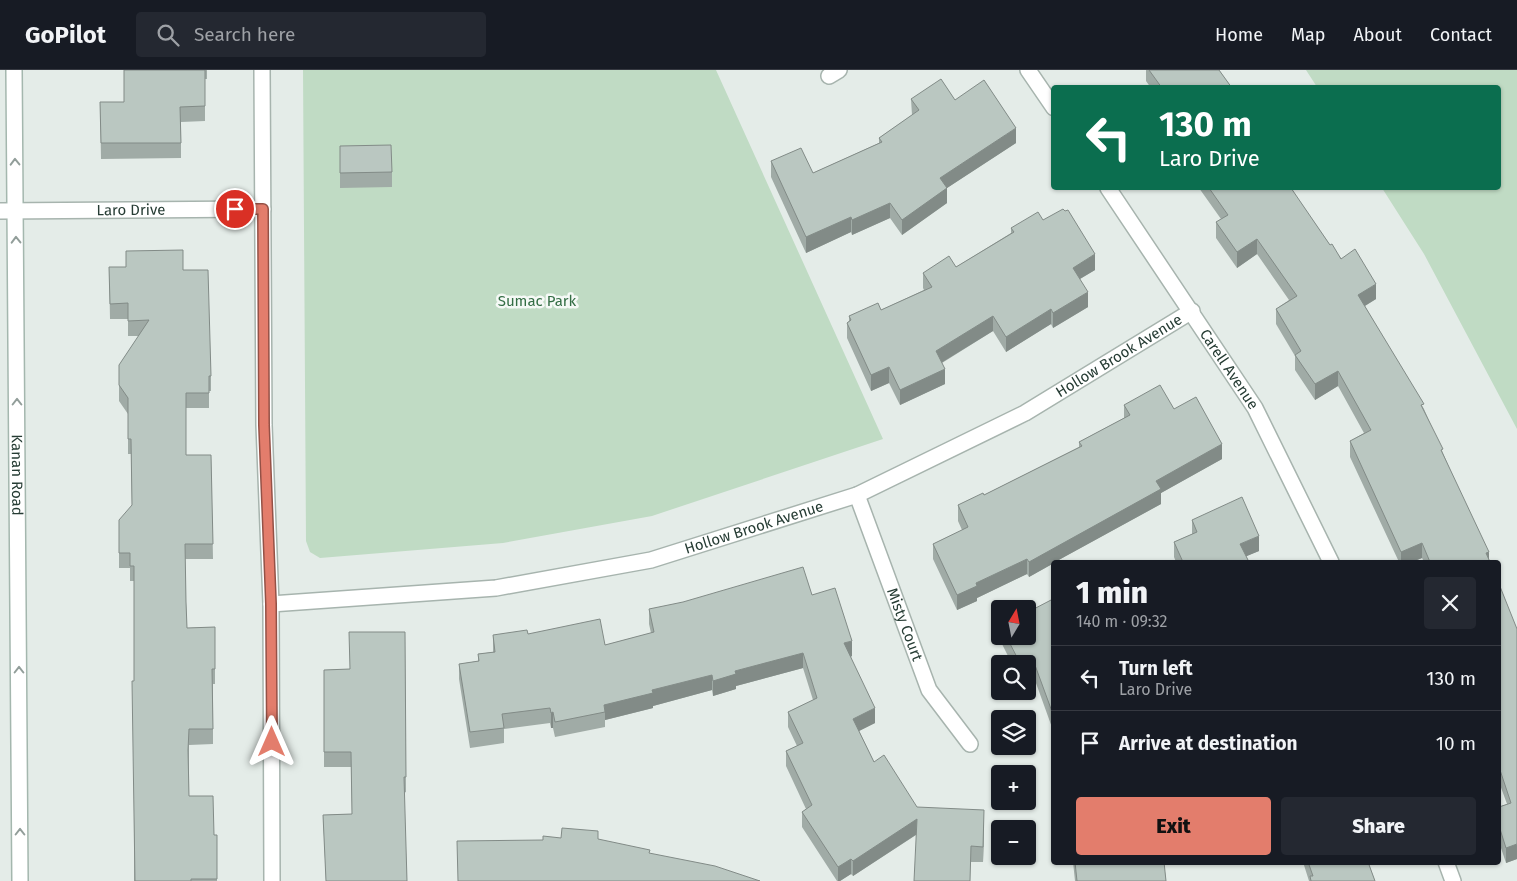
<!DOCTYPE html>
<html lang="en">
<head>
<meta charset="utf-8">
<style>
	:root { --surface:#171b24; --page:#242831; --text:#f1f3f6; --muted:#9ea1a6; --line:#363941; --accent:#e37d6c }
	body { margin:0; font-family:"Fira Sans",sans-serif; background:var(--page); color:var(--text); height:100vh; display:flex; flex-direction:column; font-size:19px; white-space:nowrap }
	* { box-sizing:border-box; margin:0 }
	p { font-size:16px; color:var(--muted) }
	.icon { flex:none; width:28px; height:28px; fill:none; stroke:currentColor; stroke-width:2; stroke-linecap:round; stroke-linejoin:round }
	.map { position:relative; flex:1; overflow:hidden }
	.details { position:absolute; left:1051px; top:490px; width:450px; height:305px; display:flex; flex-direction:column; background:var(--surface); border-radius:5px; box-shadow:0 1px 4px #0004 }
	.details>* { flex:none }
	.hud { position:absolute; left:1051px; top:15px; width:450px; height:105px; border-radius:5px; box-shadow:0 1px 4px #0004; background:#0b6e4f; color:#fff; overflow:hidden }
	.needle { width:32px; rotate:10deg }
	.fabs { position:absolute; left:991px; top:530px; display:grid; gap:10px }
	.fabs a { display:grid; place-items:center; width:45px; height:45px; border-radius:5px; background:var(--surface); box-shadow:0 1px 4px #0004; font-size:25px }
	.pin { position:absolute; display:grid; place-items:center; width:42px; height:42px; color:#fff; margin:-21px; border:2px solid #fff; border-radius:50%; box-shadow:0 1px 5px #0007 }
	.me { position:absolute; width:55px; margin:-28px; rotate:0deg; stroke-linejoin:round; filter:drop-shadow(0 0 4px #0008) }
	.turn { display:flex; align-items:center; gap:18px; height:105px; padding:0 25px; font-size:22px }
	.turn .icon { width:65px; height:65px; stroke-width:2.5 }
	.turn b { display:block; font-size:35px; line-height:42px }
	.round { display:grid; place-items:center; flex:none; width:52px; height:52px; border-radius:5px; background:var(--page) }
	.headline { display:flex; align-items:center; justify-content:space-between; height:85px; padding:0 25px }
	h1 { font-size:30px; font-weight:800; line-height:38px }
	.button { display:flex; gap:10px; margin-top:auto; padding:10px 25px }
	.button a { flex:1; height:58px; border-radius:5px; background:var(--accent); color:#111; font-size:20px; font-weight:800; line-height:58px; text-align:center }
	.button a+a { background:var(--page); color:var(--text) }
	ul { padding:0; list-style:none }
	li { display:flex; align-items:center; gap:15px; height:65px; padding:0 25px; border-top:1px solid var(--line) }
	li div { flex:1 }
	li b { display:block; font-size:19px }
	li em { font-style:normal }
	header { display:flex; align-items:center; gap:30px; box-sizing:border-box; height:70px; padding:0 25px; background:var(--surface); border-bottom:1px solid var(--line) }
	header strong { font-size:24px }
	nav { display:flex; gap:28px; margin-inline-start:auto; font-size:18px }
	.search { width:350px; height:45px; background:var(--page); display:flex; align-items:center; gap:12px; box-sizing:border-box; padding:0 18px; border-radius:5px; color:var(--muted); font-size:19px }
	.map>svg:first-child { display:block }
</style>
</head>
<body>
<header>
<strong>GoPilot</strong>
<div class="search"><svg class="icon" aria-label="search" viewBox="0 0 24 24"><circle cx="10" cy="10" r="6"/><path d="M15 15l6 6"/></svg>Search here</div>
<nav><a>Home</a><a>Map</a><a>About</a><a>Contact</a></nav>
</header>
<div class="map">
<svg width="1517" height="811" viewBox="0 0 1517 811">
	<rect width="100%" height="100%" fill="#e4ece8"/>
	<path fill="#c0dbc4" d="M303,0H716L883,369L652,446L503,473L320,488L310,482L306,471Z
		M1306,0H1517V359L1424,184L1382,118H1499V18L1317,17Z"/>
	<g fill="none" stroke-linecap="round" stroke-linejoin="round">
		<defs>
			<g id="street">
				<path d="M262,0L264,355L271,534L272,811"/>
				<path d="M1028,0L1054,38"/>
				<path d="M829,6L839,0"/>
				<path id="s1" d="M1108,118L1255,338L1331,492"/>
				<path id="s2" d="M0,141L263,139"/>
				<path id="s3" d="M857,425L929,620L970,674"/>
				<path id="s4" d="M271,534L496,518L651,490L857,425L1025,343L1192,241"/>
				<path d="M1446,792L1453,811"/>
			</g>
			<g id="secondary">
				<path id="s5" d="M14,0L20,811"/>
			</g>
		</defs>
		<use href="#street" stroke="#a7b4ae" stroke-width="18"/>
		<use href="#secondary" stroke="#a4b7ae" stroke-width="18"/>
		<use href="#street" stroke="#fff" stroke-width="15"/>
		<use href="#secondary" stroke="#fff" stroke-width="15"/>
	</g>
	<path fill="#a0aba6" d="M124,0H207V9H205V51L181,52V88L101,89L100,32H124Z
		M1146,0H1219L1232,18H1151L1146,11Z
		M911,29L955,30L1016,73L947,118V133L902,165L890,148L852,165L851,162L806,183L771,107V91L813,103L879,73V68L912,45Z
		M340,76L392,102V117L340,118Z
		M1199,118H1290L1330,175L1376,229L1365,236L1424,339L1490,492H1424L1422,488L1412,492H1399L1350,387V371L1364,363L1338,316L1315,330L1295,300V286L1276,254V239L1289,230L1257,184L1237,198L1216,168V152L1221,149Z
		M1043,150L1095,200L1080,209L1088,237L1053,258L1051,254L1006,282L993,261L942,293L945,314L900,335L889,313L871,321L847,268V253L849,251V246L881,240L924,220L923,218V203L956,197L1011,163V158Z
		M109,197L183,200L211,306V321H209V338H186V385H211L213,489H185L186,532L187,558L215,557V614H213V674L189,675V726L214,765H217V811H134V511H130V498H119V465L132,435L131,384H128V344L119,331V315L139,266H128V249H110Z
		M1124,335L1174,339L1222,389L1161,423V434L1055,492H1054V493L1029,507L1027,504L977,528V531L957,540L933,489V474L962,460L958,451V435L984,425L1079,377V372L1124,348Z
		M1192,450L1259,481L1246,486L1249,492H1176L1174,487V472L1192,464Z
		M1499,514L1517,789L1506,793L1499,772V737L1507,734L1499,712Z
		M812,525L852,586L851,587L875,653L859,661L874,692L917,737L984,755L983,792H971L916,765L853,806L851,804L840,811H837L802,757V742L806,739L786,696V681L797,676L788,657V642L813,630L803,598L736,616V619L713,626L712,620L653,636V638L605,650V657L555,667L553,658H551L550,653L504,659V673L470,678L459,609V594L478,591V584L493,582V565L528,564L605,575L651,563L649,554V539Z
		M1054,532V663L1032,602L1028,605V594H1012L1000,570V566H1028Z
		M405,562L406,722L404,723L407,811H326L323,745L352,744L351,697H324V600L350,599Z
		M1073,792H1164L1166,811H1075Z
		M1303,792H1368L1375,811H1309Z"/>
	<path fill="#828b87" d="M1016,58V73L947,118V133L902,165V150L940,108Z
		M890,133V148L852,165V150Z
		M851,147V162L806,183V167Z
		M1257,169V184L1237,198V182Z
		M1095,184V200L1073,213V198Z
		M1376,214V229L1358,240V225Z
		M1088,222V237L1053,258V243Z
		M1051,239V254L1006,282V267Z
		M993,246V261L936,296V281Z
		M889,297V313L871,321V305Z
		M945,299V314L900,335V320Z
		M1338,301V316L1315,330V314Z
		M1222,374V389L1161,423V434L1055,492H1054V493L1029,507V492L1156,411Z
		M1259,466V481L1240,489V474Z
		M1422,473V488L1412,492H1401V482Z
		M1489,482V492L1486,483Z
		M1027,489V504L977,528V531L957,540V525L976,513Z
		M852,571V586L844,588V573Z
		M803,583V598L736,616V619L713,626V611L735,601Z
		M1032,587V602L1028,605V594H1020Z
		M712,605V620L653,636V638L605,650V642L604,635L652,620Z
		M875,638V653L853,664V649Z
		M553,642V658H551V643Z
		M984,740V755L983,792V777Z
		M917,749V764L853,806V791Z
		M1517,774V789L1506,793V778Z
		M851,789V804L840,811H838V797Z"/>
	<path fill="#bac7c1" stroke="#828b87" d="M124,0H205V36L180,37L181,73H101L100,32H124Z
		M1149,0H1219L1232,18H1162Z
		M941,9L955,30L984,10L1016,58L940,108L947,118L902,150L890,133L852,150L851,147L806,167L771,91L801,78L813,103L882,72L879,68L919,40L911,29Z
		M391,75L392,102L340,103V76Z
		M1209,118H1291L1330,175L1332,174L1341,189L1355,179L1376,214L1358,225L1424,334L1421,335L1443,379L1441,380L1489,482L1486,483L1490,492H1430L1422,473L1401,482L1350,371L1371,360L1338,301L1315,314L1295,285L1301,281L1276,239L1297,226L1257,169L1237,182L1216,152L1228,145Z
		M1063,139L1065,141L1068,140L1095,184L1073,198L1088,222L1053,243L1051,239L1006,267L993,246L936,281L945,299L900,320L889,297L871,305L847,253L851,250L849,246L878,233L881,240L932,217L923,203L949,186L956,197L1014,162L1011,158L1038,142L1043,150Z
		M183,180V200H208L211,306H209V323H186V385H211L213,474H185L186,532L187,558L215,557V599H212L213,659H189L188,680L189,726H213L214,765H217V809H191V811H135L132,611H134V496H130V483H119V450L132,435L131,369H128V328L119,315V295L149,250L128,251V233L110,234L109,197H126V181Z
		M1160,315L1174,339L1196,327L1222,374L1156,411L1161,419L1029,492L1027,489L976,513L977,516L957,525L933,474L968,457L958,435L983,423L984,425L1082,376L1079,372L1130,345L1124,335Z
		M1242,427L1259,466L1240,474L1249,492H1183L1174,472L1197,462L1192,450Z
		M803,497L812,525L835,518L852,571L844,573L875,638L853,649L874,692L884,685L917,737L984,740L983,777L971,776L970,811H914L917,749L853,791L851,789L838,797L802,742L812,735L786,681L803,673L788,642L817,628L803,583L735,601L736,604L713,611L712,605L652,620L653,623L604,635L605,642L555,652L553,642L551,643L550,638L502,644L504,658L470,662L459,594L479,591L478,584L495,582L493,565L527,560L528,564L600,549L605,575L654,562L649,539L683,532Z
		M1499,514L1517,559V774L1506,778L1499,756V737L1511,733L1499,697Z
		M1053,529L1054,532V647L1032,587L1020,593L1006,566H1028V542Z
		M349,562H405L406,707H404L407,811H326L323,745L352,744L351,682H324V600L350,599Z
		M562,758L598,761V769L650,780L649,783L715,796L760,811H458L457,771L543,770V766L561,768Z
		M1075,792H1164L1166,811H1077Z
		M1308,792H1368L1375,811H1311L1310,806H1313Z"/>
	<defs><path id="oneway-chevron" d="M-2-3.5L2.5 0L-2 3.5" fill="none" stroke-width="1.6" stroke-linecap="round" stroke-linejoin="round" transform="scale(1.25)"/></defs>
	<g stroke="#929e9a">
		<use href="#oneway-chevron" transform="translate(15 92) rotate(-91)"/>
		<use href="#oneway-chevron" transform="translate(16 170) rotate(-91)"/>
		<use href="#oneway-chevron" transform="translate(17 332) rotate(-90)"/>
		<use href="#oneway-chevron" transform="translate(19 600) rotate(-90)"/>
		<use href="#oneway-chevron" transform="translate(20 762) rotate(-90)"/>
	</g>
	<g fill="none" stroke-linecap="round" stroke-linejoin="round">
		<defs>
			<path id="route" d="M235,139H263L264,355L271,534L272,672"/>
		</defs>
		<use href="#route" stroke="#945146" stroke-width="12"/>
		<use href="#route" stroke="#e37d6c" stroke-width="9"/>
	</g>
	<g text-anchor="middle" stroke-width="5" stroke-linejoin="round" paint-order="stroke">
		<g font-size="15" fill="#263c34" stroke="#f5f9f6">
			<text dy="5" stroke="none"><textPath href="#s2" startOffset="131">Laro Drive</textPath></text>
			<text dy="5" stroke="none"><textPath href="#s4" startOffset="896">Hollow Brook Avenue</textPath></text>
			<text dy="5" stroke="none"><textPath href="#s1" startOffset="218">Carell Avenue</textPath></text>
			<text dy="5" stroke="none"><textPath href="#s5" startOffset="405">Kanan Road</textPath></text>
			<text dy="5" stroke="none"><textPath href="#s4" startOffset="491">Hollow Brook Avenue</textPath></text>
			<text dy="5" stroke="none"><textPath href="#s3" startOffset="138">Misty Court</textPath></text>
		</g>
		<g font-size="15" fill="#346e45" stroke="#f5f9f6">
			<text x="537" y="236">Sumac Park</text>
		</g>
	</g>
</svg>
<div class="fabs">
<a><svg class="needle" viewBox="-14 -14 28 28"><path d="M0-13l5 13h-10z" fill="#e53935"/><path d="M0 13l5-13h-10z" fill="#9ea1a6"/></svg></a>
<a><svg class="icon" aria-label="search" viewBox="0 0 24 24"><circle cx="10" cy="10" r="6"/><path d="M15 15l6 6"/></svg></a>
<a><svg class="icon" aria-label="layers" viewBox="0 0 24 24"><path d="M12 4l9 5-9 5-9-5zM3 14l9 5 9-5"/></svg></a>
<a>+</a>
<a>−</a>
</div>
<div class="pin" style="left:235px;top:139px;background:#d93025"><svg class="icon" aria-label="arrive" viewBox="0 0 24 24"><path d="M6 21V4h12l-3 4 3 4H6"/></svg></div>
<svg class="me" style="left:272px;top:672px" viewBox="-20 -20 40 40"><path d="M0-17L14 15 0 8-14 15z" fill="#e37d6c" stroke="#fff" stroke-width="4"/></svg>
<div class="hud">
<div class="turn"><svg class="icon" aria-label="left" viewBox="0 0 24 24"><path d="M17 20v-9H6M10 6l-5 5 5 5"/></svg><div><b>130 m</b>Laro Drive</div></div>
</div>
<section class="details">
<div class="headline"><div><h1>1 min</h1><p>140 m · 09:32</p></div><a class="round"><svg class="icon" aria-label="close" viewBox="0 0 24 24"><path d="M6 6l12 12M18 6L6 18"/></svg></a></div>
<ul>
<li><svg class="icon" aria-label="left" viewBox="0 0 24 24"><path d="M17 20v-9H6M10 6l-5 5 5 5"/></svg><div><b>Turn left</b><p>Laro Drive</p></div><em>130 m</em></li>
<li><svg class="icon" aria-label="arrive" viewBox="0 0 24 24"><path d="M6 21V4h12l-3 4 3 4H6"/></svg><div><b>Arrive at destination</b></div><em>10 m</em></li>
</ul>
<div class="button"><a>Exit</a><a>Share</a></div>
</section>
</div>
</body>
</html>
